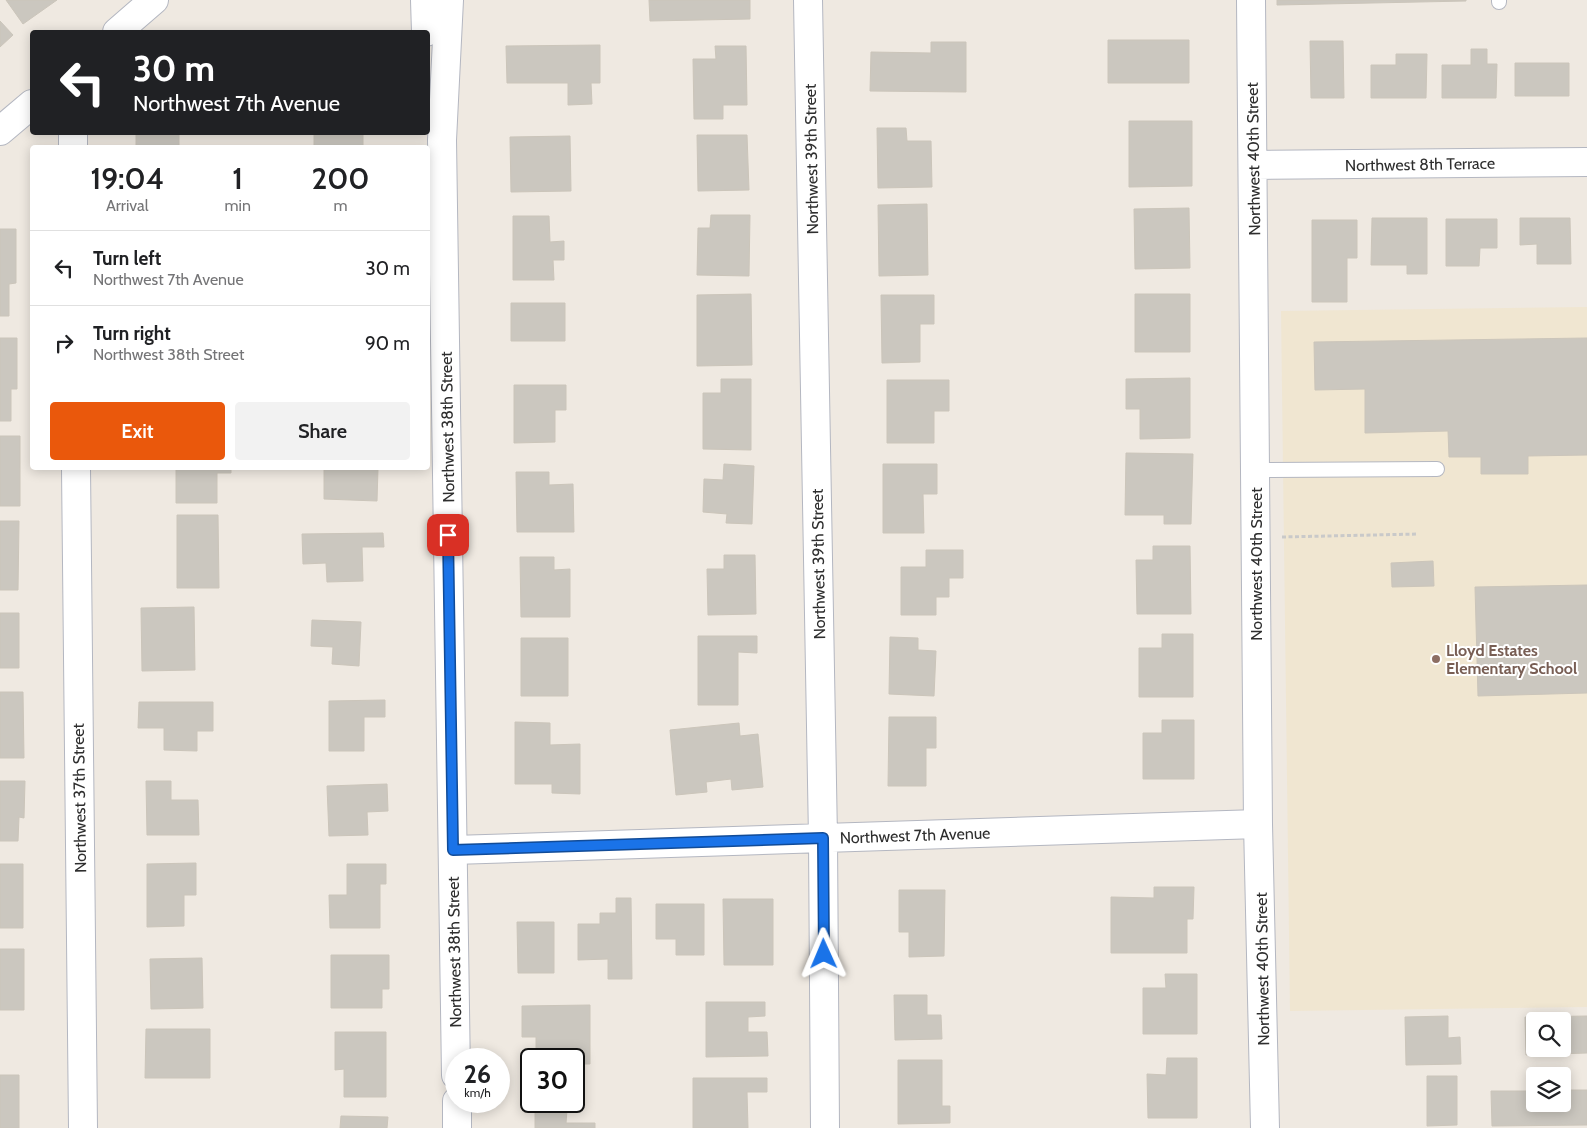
<!DOCTYPE html>
<html lang="en">
<head>
<meta charset="utf-8">
<style>
	:root { --surface:#fff; --page:#f2f2f2; --text:#202124; --muted:#757577; --line:#e0e0e0; --accent:#ea580c }
	body { margin:0; font-family:Cabin,sans-serif; background:var(--page); color:var(--text); height:100vh; display:flex; flex-direction:column; font-size:19px; white-space:nowrap }
	* { box-sizing:border-box; margin:0 }
	p { font-size:16px; color:var(--muted) }
	.icon { flex:none; width:28px; height:28px; fill:none; stroke:currentColor; stroke-width:2; stroke-linecap:round; stroke-linejoin:round }
	.map { position:relative; flex:1; overflow:hidden }
	.drawer { position:absolute; left:30px; top:145px; width:400px; height:325px; display:flex; flex-direction:column; background:var(--surface); border-radius:5px; box-shadow:0 2px 12px #0003 }
	.drawer>* { flex:none }
	.hud { position:absolute; left:30px; top:30px; width:400px; height:105px; border-radius:5px; box-shadow:0 2px 12px #0003; background:#202124; color:#fff; overflow:hidden }
	.tools { position:absolute; left:1526px; top:1012px; display:grid; gap:10px }
	.tools a { display:grid; place-items:center; width:45px; height:45px; border-radius:5px; background:var(--surface); box-shadow:0 2px 12px #0003; font-size:25px }
	.speed { position:absolute; left:445px; top:1048px; display:flex; gap:10px; font-size:25px; font-weight:700; text-align:center }
	.speed>* { display:grid; place-content:center; width:65px; height:65px; border-radius:50%; background:var(--surface); box-shadow:0 2px 12px #0003; line-height:1 }
	.speed small { font-size:12px; font-weight:400 }
	.speed .limit { border:2px solid #111; border-radius:8px; background:#fff; color:#111 }
	.pin { position:absolute; display:grid; place-items:center; width:42px; height:42px; color:#fff; margin:-21px; border-radius:10px; box-shadow:0 2px 8px #0006 }
	.me { position:absolute; width:55px; margin:-28px; rotate:359deg; stroke-linejoin:round; filter:drop-shadow(0 0 4px #0008) }
	.turn { display:flex; align-items:center; gap:18px; height:105px; padding:0 20px; font-size:22px }
	.turn .icon { width:65px; height:65px; stroke-width:2.5 }
	.turn b { display:block; font-size:35px; line-height:42px }
	.eta { display:flex; justify-content:space-evenly; align-items:center; height:85px; text-align:center }
	.eta b { font-size:30px; font-weight:600; line-height:35px }
	.primary-button { display:flex; gap:10px; margin-top:auto; padding:10px 20px }
	.primary-button a { flex:1; height:58px; border-radius:5px; background:var(--accent); color:#fff; font-size:20px; font-weight:600; line-height:58px; text-align:center }
	.primary-button a+a { background:var(--page); color:var(--text) }
	ul { padding:0; list-style:none }
	li { display:flex; align-items:center; gap:15px; height:75px; padding:0 20px; border-top:1px solid var(--line) }
	li div { flex:1 }
	li b { display:block; font-size:19px }
	li em { font-style:normal }
	.map>svg:first-child { display:block }
</style>
</head>
<body>
<div class="map">
<svg width="1587" height="1128" viewBox="0 0 1587 1128">
	<rect width="100%" height="100%" fill="#efe9e1"/>
	<path fill="#f0e6d1" d="M1587,307V1007L1290,1011L1281,311Z"/>
	<path fill="#cbc7bf" stroke="#cbc5ba" fill-rule="evenodd" d="M6,0H57L23,24Z
		M649,0H750V19L650,21Z
		M1277,0H1466V1L1277,5Z
		M0,21L13,35L0,47Z
		M1108,40H1189V83H1108Z
		M1310,41H1343L1344,98H1311Z
		M931,42H966V92L870,91L871,52L931,53Z
		M600,45V83H591L592,104L568,105V83H507L506,46Z
		M715,46H746L747,105H723V119H694L693,59H716Z
		M1471,49H1487V64H1497L1496,98H1442V65H1471Z
		M1396,54H1427L1426,98H1371V65H1396Z
		M1515,63H1569V96H1515Z
		M1129,121H1192V186L1129,187Z
		M877,128H906L907,141H931L932,187L878,188Z
		M136,132H179V148H136Z
		M314,132H363V148H314Z
		M697,135H747L749,190L698,191Z
		M570,136L571,191L511,192L510,137Z
		M927,204L928,275L879,276L878,205Z
		M1189,208L1190,268L1135,269L1134,209Z
		M711,215H750L749,276L697,275L698,228H710Z
		M513,216H549L550,242L564,241V260H553L554,280H513Z
		M1372,218H1427V274H1407V265H1371Z
		M1520,218H1570L1571,264H1537V244L1520,245Z
		M1446,219H1497V248H1480L1479,266H1446Z
		M1312,220H1357V258H1347V302H1312Z
		M0,229H16V283L9,284V316H0Z
		M751,294L752,365L697,366V295Z
		M1135,294H1190V352H1135Z
		M881,295H934V324H920V362L882,363Z
		M511,303H565V341H511Z
		M0,338H17V389H11V421H0Z
		M1587,338V455L1528,456V474H1481V457H1449L1448,431L1365,433V389L1315,390L1314,342Z
		M1190,378V438L1140,439V409H1126V379Z
		M721,379H751V450L703,449V393H721Z
		M887,380H949V411H934V443H887Z
		M514,385H566V410H555V442L514,443Z
		M0,436H20V506H0Z
		M1126,453L1193,454L1191,524H1164V515H1125Z
		M724,464L754,466L752,524L726,523L727,514L703,512L704,479L723,480Z
		M883,464H937V494H923L924,533H883Z
		M176,468H231V473H217V503H176Z
		M324,468H378L377,501L324,499Z
		M516,472H549V485L573,484L574,532H517Z
		M177,515H218L219,588H177Z
		M0,521H19L18,590H0Z
		M383,533L384,547H362L363,581L327,582L326,563L303,564L302,534Z
		M1153,546H1190L1191,614H1137L1136,560H1153Z
		M926,550H963V578H949V597H936V615H901V567H926Z
		M724,555H755L756,614L708,615L707,569H724Z
		M520,557H554V570L570,569V617H521Z
		M1433,561L1434,586L1392,587L1391,563Z
		M1587,585V693L1478,696L1475,587Z
		M194,607L195,670L142,671L141,608Z
		M0,613H19V668H0Z
		M312,620L361,622L359,666L332,664L333,647L311,646Z
		M1162,634H1193V697H1139V648H1162Z
		M698,636H757V653L738,652V705H698Z
		M890,637L918,638V650L936,651L934,696L889,694Z
		M521,638H568V696H521Z
		M0,692H23L24,758H0Z
		M385,700V717H364V751H329V701Z
		M139,702H213V731H197V751L164,750V728H138Z
		M889,717H936V748H926V786H888Z
		M1162,720H1194V779H1143V733H1162Z
		M515,722L550,723V745L580,744V794L552,793V784H515Z
		M739,723L740,736L758,734L763,787L732,790L731,779L706,782L707,792L676,795L670,730Z
		M0,781H25L24,818L19,817L18,841H0Z
		M146,781H171V800H198L199,835H147Z
		M387,784L388,811L367,812L368,835L329,836L327,786Z
		M196,863V895H184V926L147,927V864Z
		M0,864H23V928H0Z
		M347,864H386V884H380V928H330L329,895H347Z
		M1154,887H1194L1193,919H1187V953H1111V897L1154,898Z
		M899,890H945L944,956L909,957V932H899Z
		M616,898H631L632,979H608V959L578,960V924H600V913H616Z
		M723,899H773V965H724Z
		M656,904H704V955H676V939H656Z
		M517,922H554V973H518Z
		M0,949H24V1010H0Z
		M331,955H389V989H382V1008H331Z
		M202,958L203,1008L151,1009L150,959Z
		M1165,974H1197V1034H1143V988H1166Z
		M894,995H927V1015H941L942,1039L895,1040Z
		M706,1002H765V1016L748,1017V1032H767L768,1056L706,1057Z
		M590,1005V1064H574V1078V1059H536V1037H522V1006Z
		M1448,1016V1038L1460,1037L1461,1064L1406,1065L1405,1017Z
		M1587,1016V1053L1526,1055L1525,1017ZM1535,1021H1562V1049H1535Z
		M146,1029H210V1078H145Z
		M335,1032H386V1097H344V1069L335,1070Z
		M1167,1058H1197V1118H1148L1147,1074L1166,1075Z
		M898,1060H942V1106H950V1123L898,1124Z
		M0,1075H19V1128H0Z
		M1427,1076H1457V1125L1427,1126Z
		M693,1078H767V1092H747L748,1128H693Z
		M1562,1090H1587V1125L1492,1126L1491,1091H1535V1104H1562Z
		M535,1110H567L566,1123H595V1128H535Z
		M341,1116L388,1117L387,1128H340Z"/>
	<g fill="none" stroke-linecap="round" stroke-linejoin="round">
		<defs>
			<path id="lane" d="M1499,0V2
				M1255,470L1437,469"/>
			<path id="street" d="M808,0L823,838L825,1128
				M1251,0L1258,824L1265,1128
				M117,32L154,0
				M0,131L32,104
				M73,132V148
				M1253,165L1587,162
				M76,468L83,1128
				M453,850L1258,824"/>
			<path id="secondary" d="M425,0L426,32
				M449,0L442,140L456,1075
				M457,1101V1128"/>
		</defs>
		<use href="#lane" stroke="#b4b7c1" stroke-width="16"/>
		<use href="#street" stroke="#b4b7c1" stroke-width="30"/>
		<use href="#secondary" stroke="#b4b7c1" stroke-width="30"/>
		<path stroke="#c9c9c9" stroke-width="3" stroke-dasharray="4 2.5" stroke-linecap="butt" d="M1282,537L1418,534"/>
		<use href="#lane" stroke="#fff" stroke-width="14"/>
		<use href="#street" stroke="#fff" stroke-width="28"/>
		<use href="#secondary" stroke="#fff" stroke-width="28"/>
	</g>
	<g fill="none" stroke-linecap="round" stroke-linejoin="round">
		<defs>
			<path id="route" d="M448,535L453,850L823,838L824,954"/>
		</defs>
		<use href="#route" stroke="#114b97" stroke-width="12"/>
		<use href="#route" stroke="#1a73e8" stroke-width="9"/>
	</g>
	<circle fill="#8d6e63" stroke="#fff" stroke-width="2" cx="1436" cy="659" r="5"/>
	<g text-anchor="middle" stroke-width="4" stroke-linejoin="round" paint-order="stroke">
		<g font-size="16" fill="#2e2e2e" stroke="#fff">
			<text transform="translate(811 159) rotate(-91)" y="6">Northwest 39th Street</text>
			<text transform="translate(1253 159) rotate(-91)" y="6">Northwest 40th Street</text>
			<text transform="translate(1420 164) rotate(-1)" y="6">Northwest 8th Terrace</text>
			<text transform="translate(447 427) rotate(-91)" y="6">Northwest 38th Street</text>
			<text transform="translate(818 564) rotate(-91)" y="6">Northwest 39th Street</text>
			<text transform="translate(1256 564) rotate(-90)" y="6">Northwest 40th Street</text>
			<text transform="translate(79 798) rotate(-91)" y="6">Northwest 37th Street</text>
			<text transform="translate(915 835) rotate(-2)" y="6">Northwest 7th Avenue</text>
			<text transform="translate(454 952) rotate(-91)" y="6">Northwest 38th Street</text>
			<text transform="translate(1262 969) rotate(-91)" y="6">Northwest 40th Street</text>
		</g>
		<g font-size="16" font-weight="bold" fill="#785e54" stroke="#fff" text-anchor="start">
			<text x="1446" y="656">Lloyd Estates<tspan x="1446" dy="18">Elementary School</tspan></text>
		</g>
	</g>
</svg>
<div class="tools">
<a><svg class="icon" aria-label="search" viewBox="0 0 24 24"><circle cx="10" cy="10" r="6"/><path d="M15 15l6 6"/></svg></a>
<a><svg class="icon" aria-label="layers" viewBox="0 0 24 24"><path d="M12 4l9 5-9 5-9-5zM3 14l9 5 9-5"/></svg></a>
</div>
<div class="speed"><div>26<small>km/h</small></div><div class="limit">30</div></div>
<div class="pin" style="left:448px;top:535px;background:#d93025"><svg class="icon" aria-label="arrive" viewBox="0 0 24 24"><path d="M6 21V4h12l-3 4 3 4H6"/></svg></div>
<svg class="me" style="left:824px;top:954px" viewBox="-20 -20 40 40"><path d="M0-17L14 15 0 8-14 15z" fill="#1a73e8" stroke="#fff" stroke-width="4"/></svg>
<div class="hud">
<div class="turn"><svg class="icon" aria-label="left" viewBox="0 0 24 24"><path d="M17 20v-9H6M10 6l-5 5 5 5"/></svg><div><b>30 m</b>Northwest 7th Avenue</div></div>
</div>
<section class="drawer">
<div class="eta">
<div><b>19:04</b><p>Arrival</p></div>
<div><b>1</b><p>min</p></div>
<div><b>200</b><p>m</p></div>
</div>
<ul>
<li><svg class="icon" aria-label="left" viewBox="0 0 24 24"><path d="M17 20v-9H6M10 6l-5 5 5 5"/></svg><div><b>Turn left</b><p>Northwest 7th Avenue</p></div><em>30 m</em></li>
<li><svg class="icon" aria-label="right" viewBox="0 0 24 24"><path d="M7 20v-9h11M14 6l5 5-5 5"/></svg><div><b>Turn right</b><p>Northwest 38th Street</p></div><em>90 m</em></li>
</ul>
<div class="primary-button"><a>Exit</a><a>Share</a></div>
</section>
</div>
</body>
</html>
